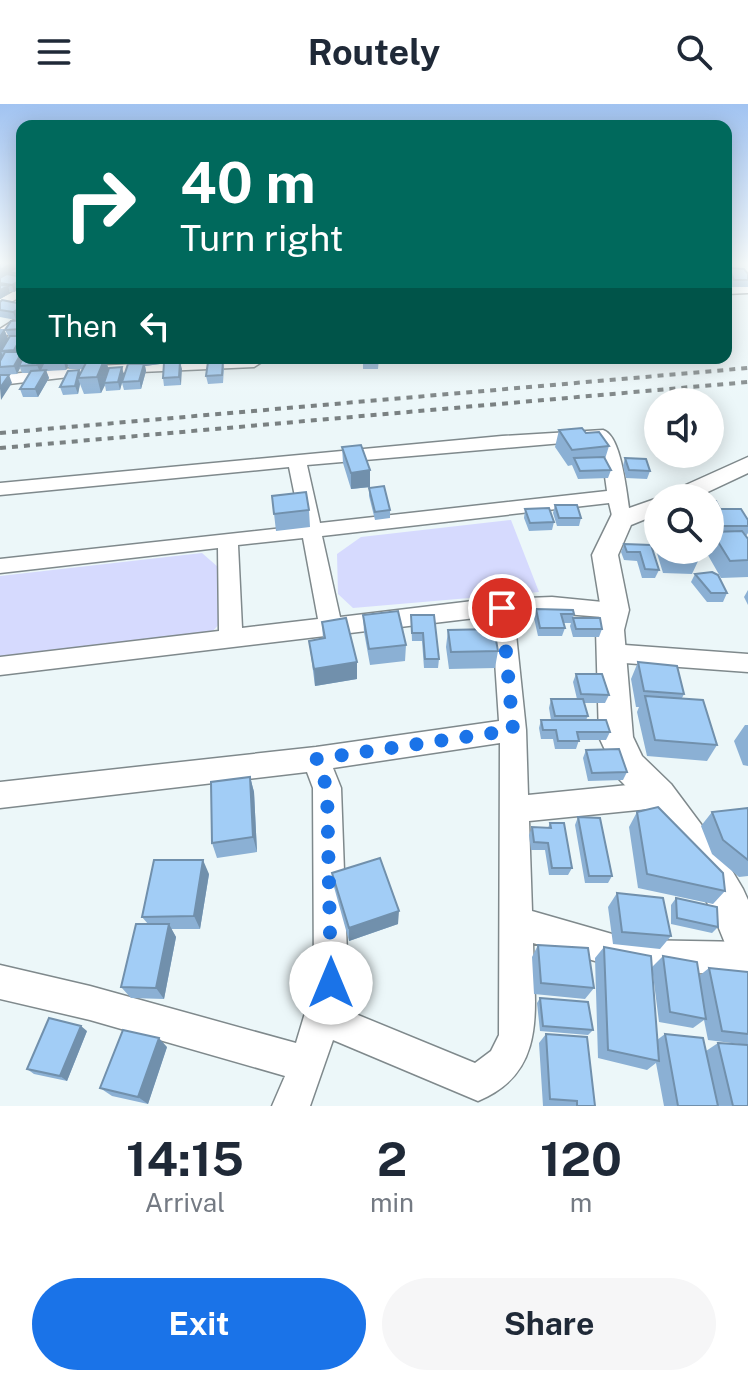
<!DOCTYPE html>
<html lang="en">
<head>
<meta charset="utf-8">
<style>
	:root { --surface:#fff; --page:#f6f6f7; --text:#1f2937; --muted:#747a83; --accent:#1a73e8 }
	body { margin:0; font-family:"Public Sans",sans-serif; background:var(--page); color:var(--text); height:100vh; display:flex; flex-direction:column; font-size:30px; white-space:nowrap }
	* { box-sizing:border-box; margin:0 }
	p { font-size:26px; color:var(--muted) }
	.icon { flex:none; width:44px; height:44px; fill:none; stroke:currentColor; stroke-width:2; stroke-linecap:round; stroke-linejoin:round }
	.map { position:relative; height:1002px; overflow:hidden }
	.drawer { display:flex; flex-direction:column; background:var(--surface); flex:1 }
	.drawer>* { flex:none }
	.hud { position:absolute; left:16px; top:16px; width:716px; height:244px; border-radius:16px; box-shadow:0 4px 20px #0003; background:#00695c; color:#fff; overflow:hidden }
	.fabs { position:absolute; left:644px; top:284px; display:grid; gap:16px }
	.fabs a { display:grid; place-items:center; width:80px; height:80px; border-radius:50%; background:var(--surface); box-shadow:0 4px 20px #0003; font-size:40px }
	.pin { position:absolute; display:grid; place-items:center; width:68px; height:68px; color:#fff; margin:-34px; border:4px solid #fff; border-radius:50%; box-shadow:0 2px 8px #0007 }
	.me { position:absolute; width:88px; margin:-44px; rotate:0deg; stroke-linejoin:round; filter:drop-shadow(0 0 6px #0008) }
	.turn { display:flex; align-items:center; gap:28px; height:168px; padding:0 32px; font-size:36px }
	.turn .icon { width:104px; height:104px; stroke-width:2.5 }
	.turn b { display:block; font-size:56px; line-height:68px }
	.then { display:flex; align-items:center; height:76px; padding:0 32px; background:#0003; gap:16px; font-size:30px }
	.eta { display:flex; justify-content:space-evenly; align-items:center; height:136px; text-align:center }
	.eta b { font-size:48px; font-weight:700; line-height:56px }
	.cta { display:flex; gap:16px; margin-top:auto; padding:16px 32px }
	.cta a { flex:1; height:92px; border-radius:48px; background:var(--accent); color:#fff; font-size:32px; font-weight:700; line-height:92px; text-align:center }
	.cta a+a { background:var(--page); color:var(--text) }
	header { display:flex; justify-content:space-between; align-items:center; height:104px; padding:0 32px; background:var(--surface); font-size:36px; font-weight:700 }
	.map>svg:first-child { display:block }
</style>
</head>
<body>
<header><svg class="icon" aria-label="menu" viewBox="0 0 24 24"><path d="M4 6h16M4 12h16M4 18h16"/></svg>Routely<svg class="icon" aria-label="search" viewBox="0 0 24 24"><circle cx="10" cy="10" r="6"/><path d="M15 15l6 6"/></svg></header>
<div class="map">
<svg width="748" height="1002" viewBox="0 0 748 1002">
	<rect width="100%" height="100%" fill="#ecf7f9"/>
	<path fill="#d6dafe" d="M511,416L539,488L353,504L338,490L337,450L361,433Z
		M202,449L218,463L221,518L213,527L0,554V472Z"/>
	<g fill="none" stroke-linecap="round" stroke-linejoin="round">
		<defs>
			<path id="minor" d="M748,181V189L726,190V182Z
				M22,183V192L0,204V195Z
				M22,211V221L0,236V225Z
				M268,254L254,263L95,270L0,281V271L95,262Z
				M603,326C623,332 627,397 631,416L628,420H614L609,399L322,432L340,513L481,496L552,493L623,500L626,506L623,512L615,514L552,509L514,511L526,626L528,691L658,678L668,682L672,691L668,700L658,704L529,717L532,807L633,836L748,838V870L633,868L533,839C534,902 549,968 478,997L333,936L310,1002H272L285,972L90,916L0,895V861L90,882L296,939L314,879L313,684L307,668L0,704V678L316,643L499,617L492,512L0,571V553L219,527L218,444L0,469V455L301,422L289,363L0,391V379L502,332ZM597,336L602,351L607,387L320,419L307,361ZM303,434L318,515L242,524L238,441ZM500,639L499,931L491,947L475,959L341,904L348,879L341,684L333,664Z
				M611,540L748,550V568L611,558L603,555L599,549L603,543Z"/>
			<path id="tertiary" d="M748,353V369L695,394H664L668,389Z
				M658,394V410L631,421L618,451L629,506L624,526L633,633L642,652L671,680L718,743L743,785L748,796V865L733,859L714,812L692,769L645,702L618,674L599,633L596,526L601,506L592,451L612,410Z"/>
		</defs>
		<use href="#minor" stroke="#7f898c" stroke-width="3"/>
		<use href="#tertiary" stroke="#7f898c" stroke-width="3"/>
		<use href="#minor" fill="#fff" fill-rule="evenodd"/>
		<use href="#tertiary" fill="#fff" fill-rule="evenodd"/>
		<path stroke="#7a8182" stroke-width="4" stroke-dasharray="6 6" stroke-linecap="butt" d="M0,329L748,264
			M0,344L748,278"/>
	</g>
	<path fill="#8bb0d4" d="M0,159H22V183L14,188L9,187L10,189L0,195Z
		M729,164L747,169L748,167V183H732L726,171Z
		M0,198L22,200L16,216L0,213Z
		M22,216V247L21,245L20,248L22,254H105L108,265L124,270L138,260L136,254H162L160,260L145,262L146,267L141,285L124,286L122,279L120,286L106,287L105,281L101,289L84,290L80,280L78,290L63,291L60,283L79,266L80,270L83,265H69L68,262L66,266L46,267L49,274L38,293H23L20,285L30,269H22L20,264L17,270L0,271V225H4L8,235L9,233L5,226Z
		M162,254H183L181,261V281L164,282L163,274L164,260Z
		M186,254H208L207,258L187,259Z
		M212,254H230L229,258H223L224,264L223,279L208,280L206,272L212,257Z
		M379,254L378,265H363V257Z
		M559,326L586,329L609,342L605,355L611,366L608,374L578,375L572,361L568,362L555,343Z
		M342,343L370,383L351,385L343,359Z
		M625,354L650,367L647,375L626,374L623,362Z
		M369,384L390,406V414L375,416L369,392Z
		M272,392L309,406L310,423L276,427Z
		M710,397L720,405L748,416V429L746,432L748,435V473L721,474L705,446H710Z
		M555,401L581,414L579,422H557L553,409Z
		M525,405L554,418L552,426L529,427L524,414Z
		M624,440L651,441L659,466L655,474H642L637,457L624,456L621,448Z
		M658,440V446H697L700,453L692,470L663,469L656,446Z
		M695,470L727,489L723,498H707L691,478Z
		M748,486V501L744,493Z
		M536,505L574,510L573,514L602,525L599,533H573L570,522L571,519H563L565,524L562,532H538L534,514Z
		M363,511L406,541L405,557L370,561L364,528Z
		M411,511L439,555L438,564H424L422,537H412Z
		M322,518L357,558V575L315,582L309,537L323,535Z
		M448,526L498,547L495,564L449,565L446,543Z
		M638,558L684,590L682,594L717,641L707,657L647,652L637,608L639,603H636L631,575Z
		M576,570L609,591L605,599H584L588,612L586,616L610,628L606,636H579L576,645H555L553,635H541L539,624L541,616H551L549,604L551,595H577L573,578Z
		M745,621H748V662L743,661L734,637Z
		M586,646L627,668L623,676L588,677L583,654Z
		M250,673L254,688L257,748L217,754L212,739Z
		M748,704V772L739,773L712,750L701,722L712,708Z
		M637,708L725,787L713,800L638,784L629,723Z
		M578,713L612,772L608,779H585L575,721Z
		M550,719L572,764L568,771H549L545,746H531L529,731L532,723L548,724Z
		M332,769L398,820L349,837L334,783Z
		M209,770L200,825H171L176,833L164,895L131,894L121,883L148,820L142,813Z
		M617,789L671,832L660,845L613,840L608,803Z
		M676,794L718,823L712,829L671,820V801Z
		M538,841L594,884L585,895L534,890L532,853Z
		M604,843L657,936L665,930L706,947L718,939L747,941L708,936L704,916L693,924L659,918L652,863L663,852L699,872L709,864L748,868V1002H664L656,959L647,966L598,954L595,854Z
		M540,894L593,926L588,931L540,927L537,899Z
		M87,927L67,977L34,970L27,965Z
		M546,930L595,1002H543L539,939Z
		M167,943L148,1000L112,992L100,984Z"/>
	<path fill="#7190ac" d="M14,159H22V162L16,165Z
		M11,160L14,167L2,173L0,176V166Z
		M22,175V183L14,188L12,181Z
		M8,182L10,189L0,195V186Z
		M22,203V212L16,216L13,208Z
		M4,225L10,239L1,247L4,255L0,263V231Z
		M22,232V244L17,254L14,246Z
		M22,248V254H24L19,262L20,264L17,270L14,262Z
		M41,254H47L40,268L37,261Z
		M66,254H72L67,258L68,262L66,266L64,258Z
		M105,254L110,269L104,279L105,281L101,289L97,273Z
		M136,254H162L160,260L145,262L146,267L141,285Z
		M180,258L182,265L181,281L179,273Z
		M122,263L124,271L120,286L118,278Z
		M46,266L49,274L38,293L35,285Z
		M79,266L82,274H78L80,280L78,290L75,282Z
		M9,271L12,279L1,296L0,284Z
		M370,366V383L351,385V369Z
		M357,558V575L315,582L314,565Z
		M250,673L254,688L257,748L253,733Z
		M203,756L209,770L200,825L194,812Z
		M399,807L398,820L349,837V824Z
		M169,820L176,833L164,895L156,884Z
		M81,922L87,927L67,977L60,972Z
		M159,934L167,943L148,1000L138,993Z"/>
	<path fill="#a2cdf6" stroke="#7190ac" stroke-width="2" d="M0,159H7L11,160L0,166Z
		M22,161V170L8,168Z
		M729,164L744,165L748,170V176H734Z
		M7,170L22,173V175L12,181L0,179V174Z
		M0,181L8,182L0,186Z
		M2,196L22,200V203L13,208L0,206V198Z
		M22,216V225L5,226L11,217Z
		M10,232H22L14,246L1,247Z
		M5,248H22L14,262L0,263V257Z
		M23,254H41L37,261L19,262Z
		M46,254H66L64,258L43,259Z
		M68,254H88L87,257L67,258Z
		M105,254L97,273L78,274L88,255Z
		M364,254H378V258L363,257Z
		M223,257L222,271L206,272L208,258Z
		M180,258L179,273L163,274L164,259Z
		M128,260H144L139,277L122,278Z
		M122,263L118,278L104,279L109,264Z
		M46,266L35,285H20L31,267Z
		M79,266L75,282L60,283L68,267Z
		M0,271H9L0,284Z
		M582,324L586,329L599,328L609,342L572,346L559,326Z
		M361,341L370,366L351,369L342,343Z
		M604,353L611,366L580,367L574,354Z
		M625,354L646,355L650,367L629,366Z
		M384,382L390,406L375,408L369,384Z
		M306,388L309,406L274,410L272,392Z
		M710,397H716L720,405H710Z
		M555,401H577L581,414H559Z
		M549,404L554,418L530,419L525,405Z
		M710,405H741L748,416V422H714L710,414Z
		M742,427L748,435V456L730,457L712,428Z
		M624,440L651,441L659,466L645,465L640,448H627Z
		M668,446H697L700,453L670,452Z
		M712,468L718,471L727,489H711L695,470Z
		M536,505L573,506L574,510H561L565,524H540Z
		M398,507L406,541L369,545L363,511Z
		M411,511H434L439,555H425L423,529H412Z
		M346,514L357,558L314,565L309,537L325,534L322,518Z
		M573,514H600L602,525H576Z
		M494,525L498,547L451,548L448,526Z
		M638,558L677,562L684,590L644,587Z
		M576,570H602L609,591L581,590Z
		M645,592L703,596L717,641L655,636Z
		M551,595H583L588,612H555Z
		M541,616H606L610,628H577L579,637H558L556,626H543Z
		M619,645L627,668L592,669L586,646Z
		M250,673L253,733L212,739L211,678Z
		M658,703L723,769L725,787L647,770L637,708Z
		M748,704V756L723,736L712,708Z
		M578,713L600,714L612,772H589Z
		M550,719H564L572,764H552L548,739L534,738L532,723L551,724Z
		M380,754L399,807L349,824L332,769Z
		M154,756H203L194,812L142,813Z
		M617,789L663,794L671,832L622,828Z
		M676,794L717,803L718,823L677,814Z
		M136,820H169L156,884L121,883Z
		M538,841L588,844L594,884L541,879Z
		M604,843L651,852L659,957L608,946Z
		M663,852L697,858L706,915L670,908Z
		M709,864L748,868V930L722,927Z
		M540,894L588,898L593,926L543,922Z
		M49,914L81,922L60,972L27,965Z
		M123,926L159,934L138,993L100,984Z
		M546,930L587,933L595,1002H577V997L550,995Z
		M665,930L703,934L718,1002H678Z
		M718,939L748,941V1002H733Z"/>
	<linearGradient id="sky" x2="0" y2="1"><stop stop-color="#a1c3f1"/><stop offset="0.53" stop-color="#f6fbfc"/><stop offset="1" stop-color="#f6fbfc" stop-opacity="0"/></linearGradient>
	<rect width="748" height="300" fill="url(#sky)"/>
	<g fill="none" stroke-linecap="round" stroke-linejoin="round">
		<path stroke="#1a73e8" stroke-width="14" stroke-dasharray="0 25.2" d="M331,879L327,684L316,655L513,626L502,504"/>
	</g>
</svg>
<div class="fabs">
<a><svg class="icon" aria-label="sound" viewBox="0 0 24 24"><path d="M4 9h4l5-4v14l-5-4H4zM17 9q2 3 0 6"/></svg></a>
<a><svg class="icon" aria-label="search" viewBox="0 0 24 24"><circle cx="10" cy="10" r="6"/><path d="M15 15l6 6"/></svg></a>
</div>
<div class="pin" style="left:502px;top:504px;background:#d93025"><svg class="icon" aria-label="arrive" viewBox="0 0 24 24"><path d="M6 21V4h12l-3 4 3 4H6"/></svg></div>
<svg class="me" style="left:331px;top:879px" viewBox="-20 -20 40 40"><circle r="19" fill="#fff"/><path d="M0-13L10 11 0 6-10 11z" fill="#1a73e8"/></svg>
<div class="hud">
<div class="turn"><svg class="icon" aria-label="right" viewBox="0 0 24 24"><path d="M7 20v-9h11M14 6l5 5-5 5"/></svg><div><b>40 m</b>Turn right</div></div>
<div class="then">Then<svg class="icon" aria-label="left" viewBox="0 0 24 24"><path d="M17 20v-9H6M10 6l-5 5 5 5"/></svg></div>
</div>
</div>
<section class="drawer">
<div class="eta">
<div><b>14:15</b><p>Arrival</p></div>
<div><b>2</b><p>min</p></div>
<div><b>120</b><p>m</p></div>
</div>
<div class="cta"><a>Exit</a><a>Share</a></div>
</section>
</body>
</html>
